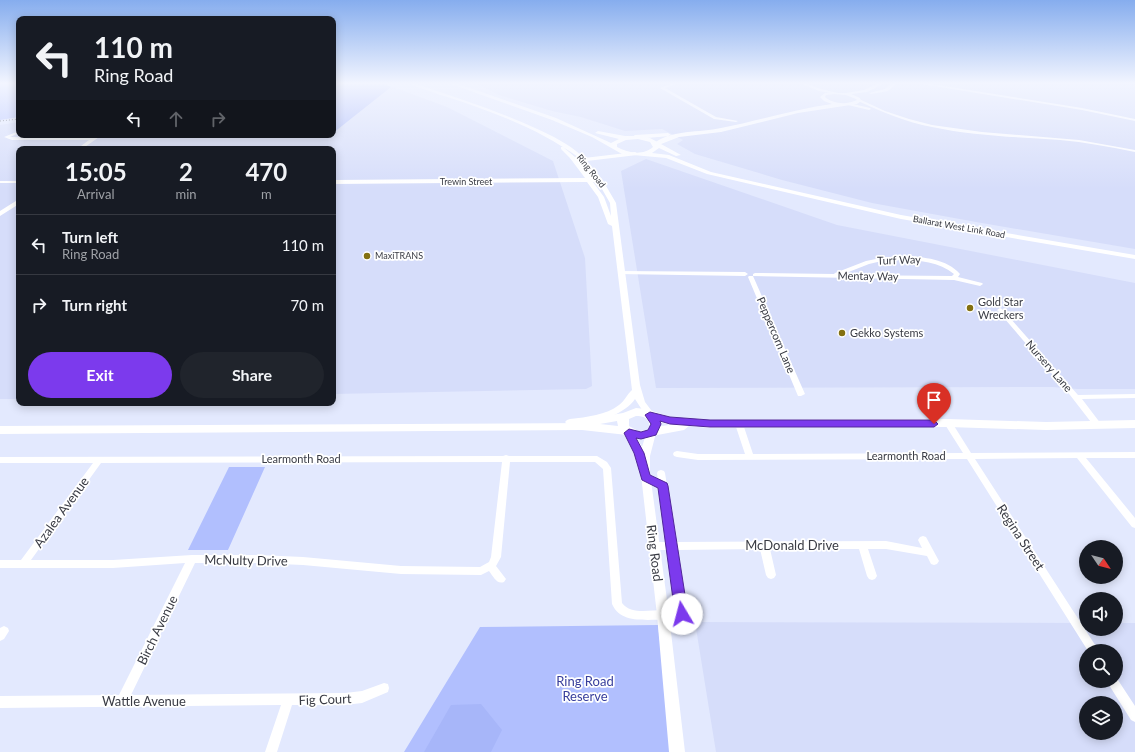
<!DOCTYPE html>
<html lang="en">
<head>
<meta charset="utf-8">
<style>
	:root { --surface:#171b24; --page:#20242c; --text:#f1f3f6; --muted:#9ea1a6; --line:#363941; --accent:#7c3aed }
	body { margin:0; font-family:Lato,sans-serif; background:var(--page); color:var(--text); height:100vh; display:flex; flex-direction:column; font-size:15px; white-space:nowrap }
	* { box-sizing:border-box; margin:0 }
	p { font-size:13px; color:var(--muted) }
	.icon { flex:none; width:22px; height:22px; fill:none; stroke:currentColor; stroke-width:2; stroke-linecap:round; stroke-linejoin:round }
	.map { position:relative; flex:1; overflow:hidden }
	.sheet { position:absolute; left:16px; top:146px; width:320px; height:260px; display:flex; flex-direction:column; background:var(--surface); border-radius:8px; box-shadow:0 2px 10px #0003 }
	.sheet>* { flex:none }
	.banner { position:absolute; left:16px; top:16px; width:320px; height:122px; border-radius:8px; box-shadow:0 2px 10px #0003; background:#171b24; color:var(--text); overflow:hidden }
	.needle { width:26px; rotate:125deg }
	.tools { position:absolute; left:1079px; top:540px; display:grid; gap:8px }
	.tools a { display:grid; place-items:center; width:44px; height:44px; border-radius:50%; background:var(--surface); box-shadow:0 2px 10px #0003; font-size:20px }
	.pin { position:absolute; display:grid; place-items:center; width:34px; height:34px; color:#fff; margin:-41px -17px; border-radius:50% 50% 50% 0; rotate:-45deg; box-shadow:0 0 4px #0007 }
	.pin .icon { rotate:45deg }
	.me { position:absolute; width:44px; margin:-22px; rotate:352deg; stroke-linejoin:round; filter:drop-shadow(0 0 3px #0008) }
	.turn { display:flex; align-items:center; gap:14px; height:84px; padding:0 12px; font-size:18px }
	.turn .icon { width:52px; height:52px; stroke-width:2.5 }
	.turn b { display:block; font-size:28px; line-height:34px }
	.lanes { display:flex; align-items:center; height:38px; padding:0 12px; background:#0003; justify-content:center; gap:20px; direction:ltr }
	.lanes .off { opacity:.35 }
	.eta { display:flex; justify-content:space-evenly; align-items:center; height:68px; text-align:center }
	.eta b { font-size:24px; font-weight:700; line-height:28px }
	.primary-button { display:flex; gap:8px; margin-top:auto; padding:8px 12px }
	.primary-button a { flex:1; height:46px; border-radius:24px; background:var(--accent); color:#fff; font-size:16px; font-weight:700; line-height:46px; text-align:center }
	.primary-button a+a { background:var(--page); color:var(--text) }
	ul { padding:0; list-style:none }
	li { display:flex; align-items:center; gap:12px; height:60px; padding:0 12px; border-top:1px solid var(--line) }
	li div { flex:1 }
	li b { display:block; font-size:15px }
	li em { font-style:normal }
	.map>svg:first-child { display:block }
</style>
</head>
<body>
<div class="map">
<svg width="1135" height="752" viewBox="0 0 1135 752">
	<rect width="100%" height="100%" fill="#e3e9fe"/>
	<path fill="#d6ddfa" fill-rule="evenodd" d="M333,83H382L447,107L553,161L585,258L592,386L586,389L333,394V149H19V399H0V125L19,122V135H333Z
		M475,83H1135V249L976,222L872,203L782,180L695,154L677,144L683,140L662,129L625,131L581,117L552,111L519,101L499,95Z
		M646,159L837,225L1135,283V389H1077L1053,387L656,388L621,171Z
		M695,622L1086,623V629H1116V623H1135V752H716ZM1086,651H1116V681H1086ZM1086,703H1116V733H1086Z"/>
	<path fill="#b1bffe" d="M0,83H19V117L0,120Z
		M229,467H265L228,550H188Z
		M658,625L673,752H404L480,627Z"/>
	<path fill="#a7b6f9" d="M333,83H382L391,87L333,133Z
		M481,704L502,730L491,752H424L451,705Z"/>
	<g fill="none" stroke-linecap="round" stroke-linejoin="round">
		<path fill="#fff" fill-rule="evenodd" d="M408,83H414C454,97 496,110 535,128C551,135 569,144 582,156L578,157C546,134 511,119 474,106C452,98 429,92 408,83Z
			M672,83H678L665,88L716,117L738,121L736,122L714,119L660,88Z
			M800,83H805L821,89L838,93L836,94L819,91Z
			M915,83H925L1082,108L1135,119V121L1082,110Z
			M859,99L885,111L909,119L932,125L982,132L1079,140L1135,150V152C1110,147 1085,142 1060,140C1017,137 974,136 932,127C906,122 882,112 858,101Z
			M849,103L870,108L871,109L869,110L848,105Z
			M19,131V133L10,137L93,138L97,135H102L82,149H77L89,140H12L4,137Z
			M561,147H563L575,157V159H571L561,149Z
			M0,181H19V183H0Z
			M886,257C910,256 943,255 960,274L958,277L982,283L983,284L980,286L954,280L753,276L805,394L801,396H798L748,277L749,276H753V274L755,273L834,274L835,273L866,261ZM886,260C908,259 936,259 954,274L952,276L841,275L869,264Z
			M620,271L745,272L748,274L745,276L618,274V272Z
			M1000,308L1002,309L1078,395L1135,394V398L1082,399L1101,424L1100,426H1094L1070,395L998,311L997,310Z
			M948,420L951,421L971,453L1135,452V458H1086L1135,518V528L1132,527L1077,458L975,459L1099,651H1088L967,459L698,460L677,457L674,456L673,454L674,452L677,451L698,454H745L735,424L736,422H742L743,424L753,454L963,453L944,423L945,421Z
			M506,455L509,456H597L607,462L611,468L622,603C631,615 650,610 663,610L667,612L668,615L667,618L663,620C645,619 621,624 612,604L603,469L595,462H510L501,557L496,566L506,579L504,582C497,585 493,576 489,571L481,575L401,574L303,565L258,563H195L131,695L345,693L362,691L384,683L388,684L389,688L388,692L362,703L345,705H292L277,752H265L281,705L0,708V696L119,695L185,563L113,568H0V560H21L93,463H0V457L503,456ZM502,462L491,557L489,562L480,567L401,566L303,557L258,555H192L113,560H31L101,463Z
			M661,470L664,471L665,473L676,542L886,541L922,548L918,540L920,537L923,536L926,537L939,561L937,564L934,565L931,564L927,556L886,549H868L877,576L875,579L872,580L869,579L867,576L859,549H770L776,575L774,578L771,579L768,578L766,575L760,549L677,550L689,628L688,631L684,633L680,631L679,628L668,550H654L651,549L649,546L651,543L654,542H667L659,488L642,479L641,477L642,475L645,474L658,480L657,473L658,471Z
			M4,626L8,628L9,631L4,639L0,641V628Z
			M1116,677L1135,706V722L1131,720L1109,685L1108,681H1116Z"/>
		<path fill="#fff" fill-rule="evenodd" d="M878,83H885L867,92L851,94L860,98L861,101L857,104L798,113L721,132L679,137L656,146L653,144C671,129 700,133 721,128C758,121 795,109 832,104L824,101L820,97L825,93H846L864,90ZM834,94L846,95L856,99L857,100C847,105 833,104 825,97L826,95Z
			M892,83H897L888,91L871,94L869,93L885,89Z
			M668,133L671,135L670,136L635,139L632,137L635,135Z
			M635,152L638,154L637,155L587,161L602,179L616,203L640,385L645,402L654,414L652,416H646L635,399C625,415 584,430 567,424L565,422L567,420L570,419C587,417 606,415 619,405C625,401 627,394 632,390L612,226L608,224L598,197L587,182L333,184V180L585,178L570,158L571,157H575L577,160L579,159L577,156L580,154L584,158ZM578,161H582L595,178H591ZM593,182H598L610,203L611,216L604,197Z
			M19,199V204L0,216V211Z
			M629,429L633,431L642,447L647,431H655L656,433L650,456V473L669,615L685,752H669L657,615L640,466L637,463L632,447L624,433L625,431Z"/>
		<path fill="#fff" fill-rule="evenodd" d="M448,83H456L556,118L611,143L619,139L595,133L598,131L625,136H638L650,138L681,155L676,156L659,148L652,153L669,155L711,172L901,215L1135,255V259L901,219L707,174L666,158L622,154L592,137L552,120ZM638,139L650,142L653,147C643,156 628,153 617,147V144L626,140Z
			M636,408L646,409L670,417L710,420L948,419L1046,422L1135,420V428L1046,430L948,427L710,428L689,426L684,430L636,439L627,435L582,430L0,434V426L587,423L588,419L623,413ZM636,416C644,416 648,418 650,426L648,430L638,431L629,426V419ZM617,421L618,426L600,424ZM660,422L670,425L661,426Z"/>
		<path stroke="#626571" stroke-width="1" stroke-dasharray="1 2" stroke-linecap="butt" d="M0,121L19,119"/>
	</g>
	<linearGradient id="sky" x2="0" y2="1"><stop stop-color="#86adee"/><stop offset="0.44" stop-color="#f2f5ff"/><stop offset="1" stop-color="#f2f5ff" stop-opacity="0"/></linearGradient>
	<rect width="1135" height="189" fill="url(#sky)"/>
	<path fill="#7c3aed" stroke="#51269a" d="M650,412L670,417L710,420H934L938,424L934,427H710L670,424L660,421L661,424L656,435L641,439L636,438L644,453L650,475L667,483L668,486L688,614L686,618L682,620L677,618L675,614L658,488L642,480L634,453L624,433L629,429L641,432L648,430L651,424L645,415Z"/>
	<g fill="#837010" stroke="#fff" stroke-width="1.5">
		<circle cx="367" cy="256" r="4"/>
		<circle cx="970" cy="308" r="4"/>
		<circle cx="842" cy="333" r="4"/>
	</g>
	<g text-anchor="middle" stroke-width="3.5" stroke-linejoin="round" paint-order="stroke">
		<g font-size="9" fill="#393b44" stroke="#fff">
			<text transform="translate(591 171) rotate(51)" y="3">Ring Road</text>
			<text x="466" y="185">Trewin Street</text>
			<text transform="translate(959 227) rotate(10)" y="3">Ballarat West Link Road</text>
		</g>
		<g font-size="9" fill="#393b44" stroke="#fff" text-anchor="start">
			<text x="375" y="259">MaxiTRANS</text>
		</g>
		<g font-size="11" fill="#393b44" stroke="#fff">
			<text transform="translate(899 260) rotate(-2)" y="4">Turf Way</text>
			<text transform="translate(868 276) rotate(1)" y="4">Mentay Way</text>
			<text transform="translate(776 335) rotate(67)" y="4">Peppercorn Lane</text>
			<text transform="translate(1049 366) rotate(49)" y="4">Nursery Lane</text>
			<text x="906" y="460">Learmonth Road</text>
			<text x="301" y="463">Learmonth Road</text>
		</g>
		<g font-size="11" fill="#393b44" stroke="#fff" text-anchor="start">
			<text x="978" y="306">Gold Star<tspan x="978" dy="13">Wreckers</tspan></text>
			<text x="850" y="337">Gekko Systems</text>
		</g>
		<g font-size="13" fill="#393b44" stroke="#fff">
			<text transform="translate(61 512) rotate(-54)" y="5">Azalea Avenue</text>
			<text transform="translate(1021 537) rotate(57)" y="5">Regina Street</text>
			<text x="792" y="550">McDonald Drive</text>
			<text transform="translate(655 553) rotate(83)" y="5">Ring Road</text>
			<text transform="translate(246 560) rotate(1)" y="5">McNulty Drive</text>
			<text transform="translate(157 630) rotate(-64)" y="5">Birch Avenue</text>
			<text transform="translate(325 699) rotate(-2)" y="5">Fig Court</text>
			<text x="144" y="706">Wattle Avenue</text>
		</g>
		<g font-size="13" fill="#373e9c" stroke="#fff">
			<text x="585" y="686">Ring Road<tspan x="585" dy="15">Reserve</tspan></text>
		</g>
	</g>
</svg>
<div class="tools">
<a><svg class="needle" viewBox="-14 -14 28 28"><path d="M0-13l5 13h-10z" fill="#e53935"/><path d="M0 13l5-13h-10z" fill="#9ea1a6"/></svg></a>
<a><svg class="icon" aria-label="sound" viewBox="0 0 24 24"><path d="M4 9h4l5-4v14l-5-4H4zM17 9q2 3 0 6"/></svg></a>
<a><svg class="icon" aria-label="search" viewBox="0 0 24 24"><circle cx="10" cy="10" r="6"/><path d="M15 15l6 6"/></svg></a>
<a><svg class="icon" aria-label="layers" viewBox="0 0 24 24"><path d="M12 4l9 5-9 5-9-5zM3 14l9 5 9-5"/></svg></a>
</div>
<div class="pin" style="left:934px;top:424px;background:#d93025"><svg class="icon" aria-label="arrive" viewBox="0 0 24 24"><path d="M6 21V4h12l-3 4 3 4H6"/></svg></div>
<svg class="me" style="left:682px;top:614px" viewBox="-20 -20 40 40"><circle r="19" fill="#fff"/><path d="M0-13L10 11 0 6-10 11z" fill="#7c3aed"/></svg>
<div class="banner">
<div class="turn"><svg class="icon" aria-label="left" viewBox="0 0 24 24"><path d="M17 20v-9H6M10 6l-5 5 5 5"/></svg><div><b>110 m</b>Ring Road</div></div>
<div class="lanes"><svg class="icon" aria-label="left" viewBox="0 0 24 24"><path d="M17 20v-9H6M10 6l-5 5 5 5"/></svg><svg class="icon off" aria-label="ahead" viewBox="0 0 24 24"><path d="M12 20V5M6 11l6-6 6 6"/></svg><svg class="icon off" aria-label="right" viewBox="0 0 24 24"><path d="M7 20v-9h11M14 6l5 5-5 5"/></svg></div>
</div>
<section class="sheet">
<div class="eta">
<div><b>15:05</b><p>Arrival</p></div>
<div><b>2</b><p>min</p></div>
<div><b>470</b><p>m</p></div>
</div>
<ul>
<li><svg class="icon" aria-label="left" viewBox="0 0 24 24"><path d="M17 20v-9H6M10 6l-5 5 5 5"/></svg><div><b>Turn left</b><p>Ring Road</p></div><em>110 m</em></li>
<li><svg class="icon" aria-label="right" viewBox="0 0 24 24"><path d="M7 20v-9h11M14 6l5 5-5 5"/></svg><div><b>Turn right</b></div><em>70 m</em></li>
</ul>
<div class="primary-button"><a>Exit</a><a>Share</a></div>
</section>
</div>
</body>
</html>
